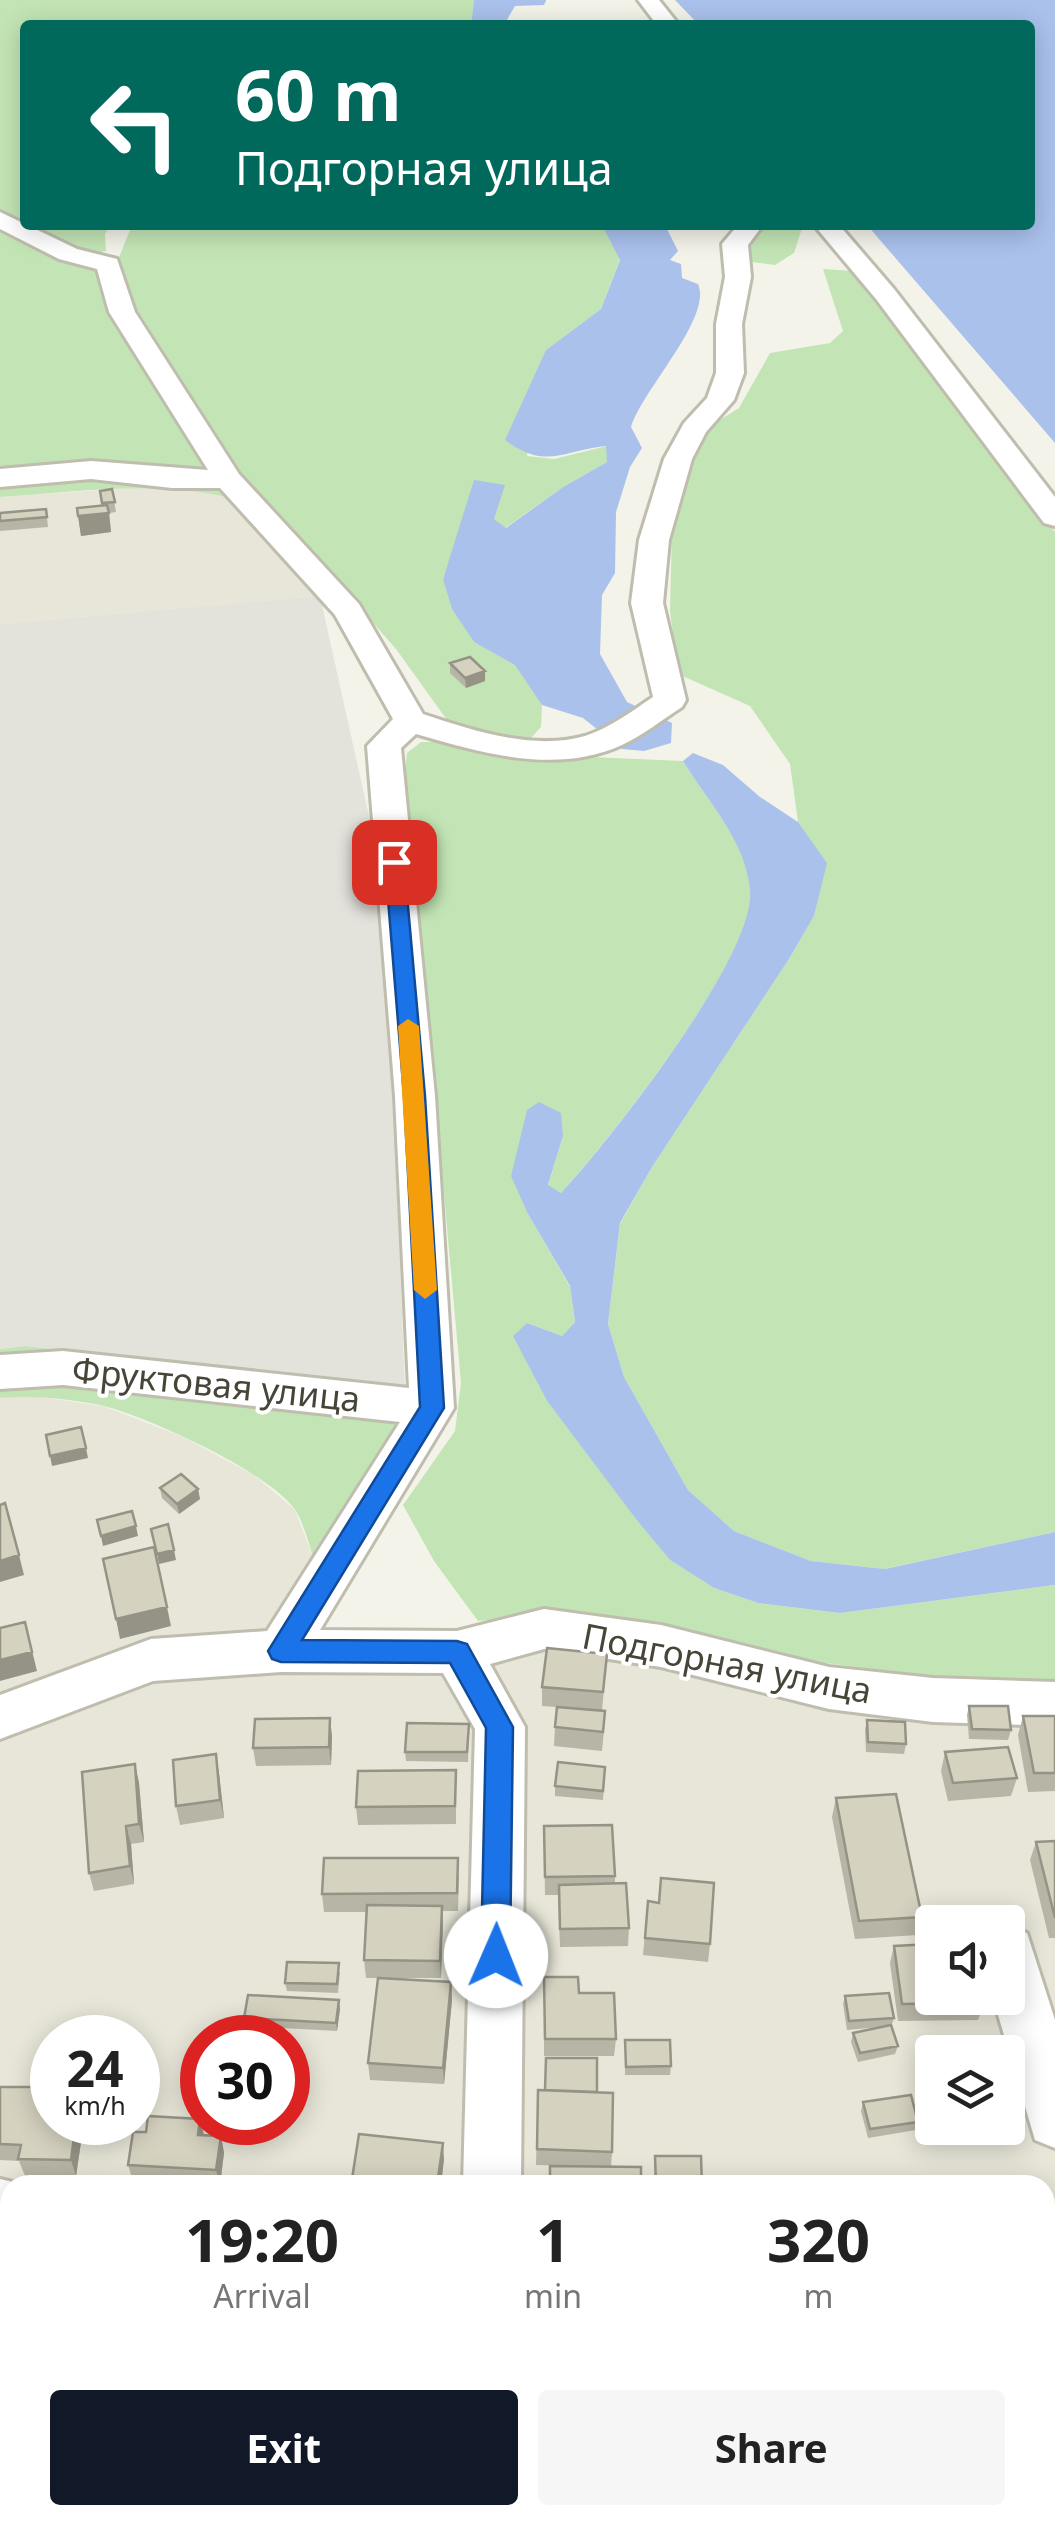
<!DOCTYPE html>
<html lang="en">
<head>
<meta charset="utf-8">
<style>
	:root { --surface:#fff; --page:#f6f6f6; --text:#222; --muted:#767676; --accent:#111827 }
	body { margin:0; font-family:"Noto Sans",sans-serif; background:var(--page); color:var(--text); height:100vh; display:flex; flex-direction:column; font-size:38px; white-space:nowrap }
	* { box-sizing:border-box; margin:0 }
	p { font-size:32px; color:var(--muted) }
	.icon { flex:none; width:55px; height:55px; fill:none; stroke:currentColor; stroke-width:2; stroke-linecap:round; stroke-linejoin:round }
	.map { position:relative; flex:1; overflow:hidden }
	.details { position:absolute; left:0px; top:2175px; width:1055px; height:350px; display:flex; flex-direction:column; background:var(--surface); border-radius:30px 30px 0 0; box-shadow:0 5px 25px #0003 }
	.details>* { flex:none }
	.top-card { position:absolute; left:20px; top:20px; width:1015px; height:210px; border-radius:10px; box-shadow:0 5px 25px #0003; background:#00695c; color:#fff; overflow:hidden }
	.tools { position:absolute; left:915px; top:1905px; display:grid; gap:20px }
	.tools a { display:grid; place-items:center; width:110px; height:110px; border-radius:10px; background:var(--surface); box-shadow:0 5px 25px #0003; font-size:50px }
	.speed { position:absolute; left:30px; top:2015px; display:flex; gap:20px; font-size:50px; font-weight:700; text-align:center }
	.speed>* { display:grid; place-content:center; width:130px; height:130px; border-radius:50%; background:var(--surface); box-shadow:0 5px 25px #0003; line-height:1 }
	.speed small { font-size:25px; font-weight:400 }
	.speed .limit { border:15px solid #d22; background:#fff; color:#111 }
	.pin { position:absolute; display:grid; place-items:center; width:85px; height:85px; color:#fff; margin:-42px; border-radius:20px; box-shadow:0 5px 15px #0006 }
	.me { position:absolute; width:110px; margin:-55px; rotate:1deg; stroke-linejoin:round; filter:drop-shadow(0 0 8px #0008) }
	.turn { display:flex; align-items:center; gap:35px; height:210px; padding:0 50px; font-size:45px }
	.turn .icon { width:130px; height:130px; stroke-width:2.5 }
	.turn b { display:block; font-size:70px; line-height:85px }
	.eta { display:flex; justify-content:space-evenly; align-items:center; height:170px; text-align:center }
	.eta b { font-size:60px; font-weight:700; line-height:70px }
	.action { display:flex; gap:20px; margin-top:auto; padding:20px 50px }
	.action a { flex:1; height:115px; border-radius:10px; background:var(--accent); color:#fff; font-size:40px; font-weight:700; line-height:115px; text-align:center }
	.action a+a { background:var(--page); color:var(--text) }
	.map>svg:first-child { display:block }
</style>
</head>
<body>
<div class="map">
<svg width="1055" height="2525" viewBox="0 0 1055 2525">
	<rect width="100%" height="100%" fill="#f4f3ea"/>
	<path fill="#e7e6d8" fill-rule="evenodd" d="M145,487L205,491L235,499L320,596L0,624V497Z
		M26,1395L103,1406L181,1436L254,1475L295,1510L315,1562L273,1628L0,1710V1398Z
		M543,1637L1055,1712V2525H505V2515H1045V2185H507L476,1659ZM932,1922H1008V1998H932ZM932,2052H1008V2128H932Z
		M440,1665L484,1730L477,2185H10L0,2198V1729L156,1672ZM52,2038H138V2122H52ZM202,2038H288V2122H202Z
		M0,2219H10V2515H466V2525H0Z"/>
	<path fill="#e3e2db" d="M320,596L386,893L405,1393L26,1346L0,1349V624Z"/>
	<path fill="#c3e5b5" d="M0,0H474V1L471,25H25V225H110L105,234L106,251C72,259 35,231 6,216L0,209Z
		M132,225H602L620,259L601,309L546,350L527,456L554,459L607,446V462L563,487L505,528L494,520L453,550L443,578L474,642L515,664L532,688L542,705L541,727L530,739L488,736L452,727L396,649L210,437L129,298L116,265Z
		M761,225H803L794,253L775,265L752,262L750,240Z
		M0,227L100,272L118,330L207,468L193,474L0,475Z
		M823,269L853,271L888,309L1055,532V1532L884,1569L811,1561L734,1531L688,1490L624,1377L608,1324L620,1224L652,1167L789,959L814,916L826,863L798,822L790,764L750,706L678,674L670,611L672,530L702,431L739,408L770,353L830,343L843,331Z
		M86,474L217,487L235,499C158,479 78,492 0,497V485Z
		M421,742H456L522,754L683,761C708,802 745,840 751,889C758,953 607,1143 561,1193L548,1186L563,1136L528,1214L570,1287L575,1322L562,1336L527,1323L514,1336L547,1401L636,1518L670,1560L714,1588L758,1603L840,1613L1055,1585V1682L984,1683L747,1653L572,1614L478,1621L434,1561L403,1505L455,1431L461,1383L427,1005L401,811L407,753Z
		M26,1346L405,1393L396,1442L315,1562C309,1546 305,1526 296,1511C272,1473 144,1415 100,1405C68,1399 33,1395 0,1398V1349Z"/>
	<path fill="#aac1ec" d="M474,0H546V1L544,5L515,6L504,25H471Z
		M675,0H1055V443L867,225H1030V25H699Z
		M602,225H665L678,251L670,260L681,264L682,278L698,284C713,317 643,389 631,427L642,448L630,467L616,512L615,573L602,595L600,654L627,702L672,723L671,743L644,751L622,749L583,718L542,705L515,665L474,642L452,609L443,579L474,480L505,485L494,519L506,528L563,487L607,462L606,446C562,451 546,470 505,440L546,350L601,309L620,260Z
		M693,753L723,765L760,797L798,822L827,863L814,916L789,959L652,1167L620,1223L608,1324L624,1377L688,1490L734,1531L811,1561L885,1569L1055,1532V1585L840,1613L758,1603L714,1588L670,1560L636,1519L547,1401L513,1336L527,1323L562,1336L575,1322L570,1286L528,1214L511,1176L527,1110L539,1102L561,1113L563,1136L548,1185L561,1193C607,1144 758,953 750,889C745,840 708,802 683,761Z"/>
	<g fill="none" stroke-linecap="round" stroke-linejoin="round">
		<defs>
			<path id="minor" d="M638,0H659L679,25H657Z
				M0,212L77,249L117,259L135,312L239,474L359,604L423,714C471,730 534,751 585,736C610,728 632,711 653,697L631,603L639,540L664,459L684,423L707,398L716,373V324L725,277L722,244L738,225H763L748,245L751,277L742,324L744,373L734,400L706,432L692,459L669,540L663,603L686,700L682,707C662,720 643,735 622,745C557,775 481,753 416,734L401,748L435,1096L454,1408L320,1630L457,1631L544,1609L661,1625L829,1667L933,1678L1055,1682V1726L933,1722L829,1709L661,1667L544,1649L490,1664L525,1727L521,2185H463L475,1729L443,1673L281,1672L153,1681L0,1739V1695L151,1639L267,1631L400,1422L63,1385L0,1389V1355L63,1351L409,1388L395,1096L367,746L393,719L335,615L220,488H172L91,479L0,487V469L91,461L208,470L109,312L97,269L59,259L0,229Z
				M814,225H839L894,289L1055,497V526L1044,523L876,299Z
				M1008,1926L1027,1933L1055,2020V2148L1035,2140L993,1998H1008Z
				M0,2179L25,2185H10V2237H0Z
				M455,2515H519V2525H455Z"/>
		</defs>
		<use href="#minor" stroke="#bfbdad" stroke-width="6"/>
		<use href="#minor" fill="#fff" fill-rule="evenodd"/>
	</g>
	<path fill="#b7b5a5" d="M112,489L116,512L109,513L111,532L81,536L77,508L102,505L100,491Z
		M46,509L48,527L0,531V513Z
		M450,663L485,671V681L466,688L450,673Z
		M160,1488L198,1489L200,1499L179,1514L162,1498Z
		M607,1654L602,1711L604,1730L602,1751L554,1746L556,1707L542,1706V1687Z
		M969,1706L1011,1730L1008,1740L969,1739L967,1715Z
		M1023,1716H1055V1791L1028,1792L1018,1735Z
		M330,1718L332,1737L331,1765L256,1766L253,1748Z
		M867,1720L906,1744L904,1754L866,1752L865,1730Z
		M469,1724L468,1762L406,1761L405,1752Z
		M945,1752L1017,1778L1011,1796L948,1801L941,1771Z
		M135,1764L139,1783L144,1842L131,1844L134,1884L94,1891L89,1873Z
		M605,1767L603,1800L555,1796V1786Z
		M219,1773L224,1818L180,1825L176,1806Z
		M456,1788V1824L358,1825L356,1807Z
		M836,1798L922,1917L918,1935L855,1939L832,1817Z
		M544,1826L615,1876V1883L629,1928L628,1946L560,1947L558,1895H545Z
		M1055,1841V1938H1049L1030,1860L1036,1842Z
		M459,1876L458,1911H442L441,1978H366L364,1960L367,1912H324L322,1894Z
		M648,1901L659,1903L710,1944L708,1962L643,1955Z
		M894,1946L932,1998L984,2003L978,2020L898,2021L890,1963Z
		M340,1972L338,1993L287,1991L285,1983Z
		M544,1977L616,2039L614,2056H544Z
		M451,1982L452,2000L444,2084L370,2080L368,2063Z
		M845,1996L894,2018L891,2027L898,2046L895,2054L858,2062L851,2042L853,2033L880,2027L847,2030L843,2004Z
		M340,2009L337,2031L246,2026L244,2018Z
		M625,2040L671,2066L670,2075H625Z
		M0,2087L52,2122H84L76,2176H25L19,2161L0,2160Z
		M538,2090L597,2092L612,2152L611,2167L536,2165Z
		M863,2102L918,2122L916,2130L868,2138L861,2111Z
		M204,2135L221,2136L224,2153L220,2185L133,2181L128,2165Z
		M444,2159L441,2185H353L352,2179Z
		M1045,2337H1055V2384H1045Z
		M997,2515H1045L1055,2525H998Z"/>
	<path fill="#959386" d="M109,513L111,532L81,536L78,516Z
		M485,671V681L466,688L465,678Z
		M86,1448L88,1458L52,1466L50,1456Z
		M198,1489L200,1499L179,1514L177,1504Z
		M11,1523L24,1575L0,1582V1561Z
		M136,1526L138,1536L103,1546L101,1536Z
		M174,1550L176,1560L159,1564L157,1554Z
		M167,1607L171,1626L120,1639L116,1619Z
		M25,1622L37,1671L0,1681V1660Z
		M330,1718L332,1737L331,1765L329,1747Z
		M216,1754L219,1773L224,1818L220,1800Z
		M135,1764L139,1783L144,1842L139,1824Z
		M126,1826L131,1844L134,1884L130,1866Z
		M442,1906L443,1924L441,1978L440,1961Z
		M451,1982L452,2000L444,2084L443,2068Z
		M339,2000L340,2009L337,2031L336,2023Z
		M200,2119L204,2135H198Z
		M76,2122H84L76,2176L71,2160Z
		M221,2136L224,2153L220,2185L216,2170Z
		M443,2143L444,2159L441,2185H437Z
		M0,2229L5,2239L0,2280Z"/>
	<path fill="#d5d2c0" stroke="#959386" stroke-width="2.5" d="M112,489L115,502L102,503L100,491Z
		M107,505L109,513L78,516L77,508Z
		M46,509L47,517L0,521V513Z
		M470,657L485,671L465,678L450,663Z
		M81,1427L86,1448L50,1456L46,1435Z
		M181,1474L198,1489L177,1504L160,1488Z
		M5,1503L19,1555L0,1561V1505Z
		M132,1511L136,1526L101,1536L97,1520Z
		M168,1524L174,1550L157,1554L151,1529Z
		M154,1547L167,1607L116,1619L103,1559Z
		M25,1622L32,1652L0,1660V1628Z
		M547,1648L607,1654L603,1692L542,1687Z
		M969,1706H1008L1011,1730L972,1729Z
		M557,1707L605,1711L603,1732L555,1727Z
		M1023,1716H1055V1773H1034Z
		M330,1718L329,1747L253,1748L255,1719Z
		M867,1720L905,1722L906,1744L868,1742Z
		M407,1723L469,1724L467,1752H405Z
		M1008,1747L1017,1778L953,1783L945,1752Z
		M216,1754L220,1800L176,1806L173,1760Z
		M558,1762L605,1767L603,1791L555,1786Z
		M135,1764L139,1824L126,1826L130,1866L89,1873L82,1772Z
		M456,1770L455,1806L356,1807L358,1771Z
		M896,1794L922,1917L859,1921L836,1798Z
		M612,1825L615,1876L545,1877L544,1826Z
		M1055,1841V1918L1036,1842Z
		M324,1858H458L457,1893L322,1894Z
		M661,1878L714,1883L710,1944L645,1938L648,1901L659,1903Z
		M626,1883L629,1928L560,1929L559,1885Z
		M367,1905L442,1906L440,1961L364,1960Z
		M932,1944V1998H983L984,2003L902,2004L894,1946Z
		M287,1962L339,1963L337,1984L285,1983Z
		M544,1977H578L579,1993H614L616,2039H545Z
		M378,1978L451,1982L443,2068L368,2063Z
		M889,1993L894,2018L849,2021L845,1996Z
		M248,1995L339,2000L336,2023L244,2018Z
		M891,2025L898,2046L860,2053L853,2033Z
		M625,2040H670L671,2066L626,2067Z
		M546,2058H597V2092L545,2090Z
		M0,2087H52V2122H76L71,2160L18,2159L21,2145L0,2144Z
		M538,2090L613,2093L612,2152L537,2149Z
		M911,2095L918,2122L870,2129L863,2102Z
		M148,2116L200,2119L198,2135L221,2136L216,2170L128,2165L133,2132H146Z
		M359,2134L443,2143L437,2185H410L352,2179Z
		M655,2156H701L702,2185H656Z
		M550,2166L641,2167V2185H550Z
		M1027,2178L1028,2185H966L965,2182Z
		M1045,2337H1055V2370L1045,2371Z
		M1055,2498V2525H1008L1005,2515H1045V2499Z
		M240,2515H318V2525H206V2518Z
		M585,2515H680V2525H585Z
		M694,2515L747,2516V2525H694Z"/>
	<path fill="#1a73e8" stroke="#114b97" stroke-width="2.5" d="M394,857L404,862L425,1096L444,1408L302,1640L457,1641L467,1644L513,1727L510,1956L506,1966L496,1970L485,1966L481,1956L486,1728L450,1663L281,1662L272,1659L268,1651L420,1407L404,1096L385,862Z"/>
	<path fill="#f59e0b" d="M408,1019L419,1026L437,1290L425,1299L414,1290L398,1026Z"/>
	<g text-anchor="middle" stroke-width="8" stroke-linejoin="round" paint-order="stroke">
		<g font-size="35" fill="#474538" stroke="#fff">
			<text transform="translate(216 1385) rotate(6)" y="12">Фруктовая улица</text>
			<text transform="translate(727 1664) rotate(11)" y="12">Подгорная улица</text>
		</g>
	</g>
</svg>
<div class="tools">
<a><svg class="icon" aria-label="sound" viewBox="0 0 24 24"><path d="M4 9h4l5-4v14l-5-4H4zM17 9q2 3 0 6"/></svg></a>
<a><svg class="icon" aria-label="layers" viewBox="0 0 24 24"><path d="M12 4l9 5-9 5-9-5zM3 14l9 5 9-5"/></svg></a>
</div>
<div class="speed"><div>24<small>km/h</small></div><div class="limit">30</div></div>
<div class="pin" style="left:394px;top:862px;background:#d93025"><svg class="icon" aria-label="arrive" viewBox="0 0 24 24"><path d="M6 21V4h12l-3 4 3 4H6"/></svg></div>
<svg class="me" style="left:496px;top:1956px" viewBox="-20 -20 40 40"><circle r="19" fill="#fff"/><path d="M0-13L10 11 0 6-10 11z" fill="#1a73e8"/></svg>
<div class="top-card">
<div class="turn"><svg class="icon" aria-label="left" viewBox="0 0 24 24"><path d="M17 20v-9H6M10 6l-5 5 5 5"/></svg><div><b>60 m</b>Подгорная улица</div></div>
</div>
<section class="details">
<div class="eta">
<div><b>19:20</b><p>Arrival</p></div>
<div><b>1</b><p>min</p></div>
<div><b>320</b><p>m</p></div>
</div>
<div class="action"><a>Exit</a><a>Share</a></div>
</section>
</div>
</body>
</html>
